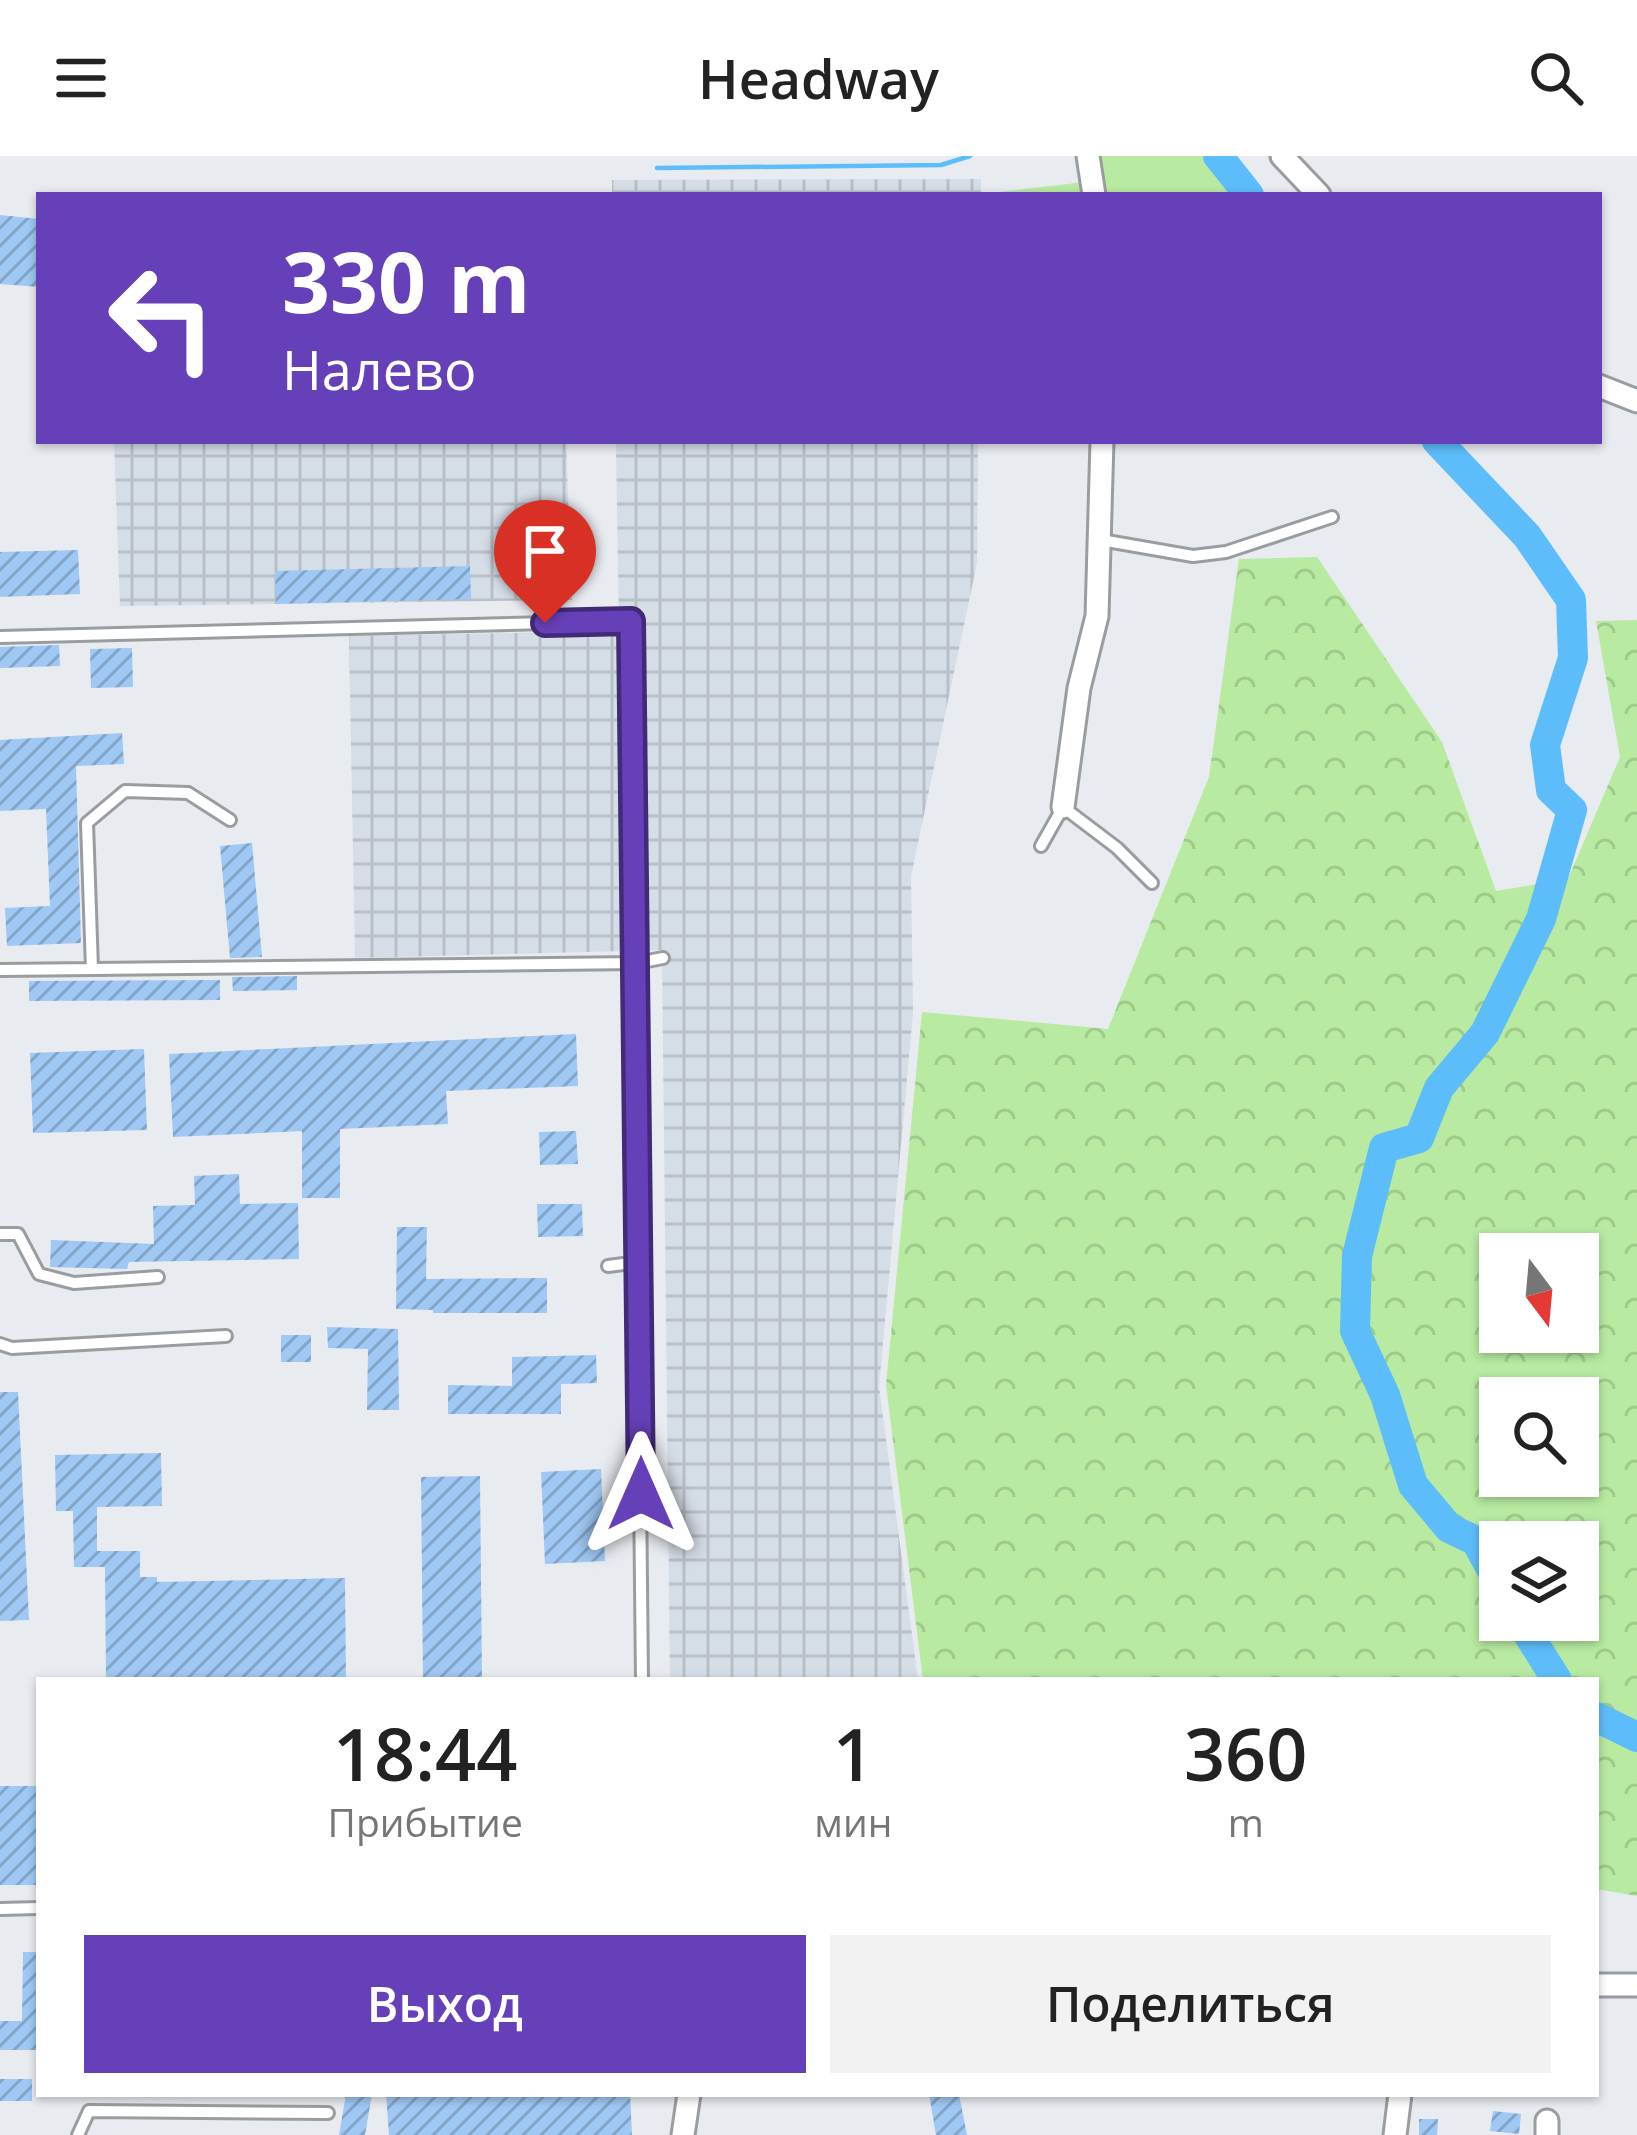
<!DOCTYPE html>
<html lang="ru">
<head>
<meta charset="utf-8">
<style>
	:root { --surface:#fff; --page:#f2f2f2; --text:#222; --muted:#767676; --accent:#6640b8 }
	body { margin:0; font-family:"Open Sans",sans-serif; background:var(--page); color:var(--text); height:100vh; display:flex; flex-direction:column; font-size:45px; white-space:nowrap }
	* { box-sizing:border-box; margin:0 }
	p { font-size:39px; color:var(--muted) }
	.icon { flex:none; width:66px; height:66px; fill:none; stroke:currentColor; stroke-width:2; stroke-linecap:round; stroke-linejoin:round }
	.map { position:relative; flex:1; overflow:hidden }
	.panel { position:absolute; left:36px; top:1521px; width:1563px; height:420px; display:flex; flex-direction:column; background:var(--surface); border-radius:0px; box-shadow:0 3px 9px #0004 }
	.panel>* { flex:none }
	.banner { position:absolute; left:36px; top:36px; width:1566px; height:252px; border-radius:0px; box-shadow:0 3px 9px #0004; background:#6640b8; color:#fff; overflow:hidden }
	.needle { width:78px; rotate:164deg }
	.fabs { position:absolute; left:1479px; top:1077px; display:grid; gap:24px }
	.fabs a { display:grid; place-items:center; width:120px; height:120px; border-radius:0px; background:var(--surface); box-shadow:0 3px 9px #0004; font-size:60px }
	.pin { position:absolute; display:grid; place-items:center; width:102px; height:102px; color:#fff; margin:-123px -51px; border-radius:50% 50% 50% 0; rotate:-45deg; box-shadow:0 0 12px #0007 }
	.pin .icon { rotate:45deg }
	.me { position:absolute; width:132px; margin:-66px; rotate:0deg; stroke-linejoin:round; filter:drop-shadow(0 0 9px #0008) }
	.turn { display:flex; align-items:center; gap:42px; height:252px; padding:0 48px; font-size:54px }
	.turn .icon { width:156px; height:156px; stroke-width:2.5 }
	.turn b { display:block; font-size:84px; line-height:102px }
	.eta { display:flex; justify-content:space-evenly; align-items:center; height:204px; text-align:center }
	.eta b { font-size:72px; font-weight:600; line-height:84px }
	.cta { display:flex; gap:24px; margin-top:auto; padding:24px 48px }
	.cta a { flex:1; height:138px; border-radius:0px; background:var(--accent); color:#fff; font-size:48px; font-weight:600; line-height:138px; text-align:center }
	.cta a+a { background:var(--page); color:var(--text) }
	header { display:flex; justify-content:space-between; align-items:center; height:156px; padding:0 48px; background:var(--surface); font-size:54px; font-weight:600 }
	.map>svg:first-child { display:block }
</style>
</head>
<body>
<header><svg class="icon" aria-label="menu" viewBox="0 0 24 24"><path d="M4 6h16M4 12h16M4 18h16"/></svg>Headway<svg class="icon" aria-label="search" viewBox="0 0 24 24"><circle cx="10" cy="10" r="6"/><path d="M15 15l6 6"/></svg></header>
<div class="map">
<svg width="1637" height="1979" viewBox="0 0 1637 1979">
	<defs>
		<pattern id="industrial-grid" width="8" height="8" patternUnits="userSpaceOnUse" patternTransform="scale(3)"><rect width="8" height="8" fill="#d5dde7"/><path d="M0 4h8M4 0v8" fill="none" stroke="#b8bfc7"/></pattern>
		<pattern id="forest-crowns" width="20" height="18" patternUnits="userSpaceOnUse" patternTransform="scale(3)"><rect width="20" height="18" fill="#b8eaa1"/><path d="M2 6a3 3 0 1 1 6 0M12 15a3 3 0 1 1 6 0" fill="none" stroke="#9fca8c"/></pattern>
		<pattern id="building-hatch" width="6" height="6" patternUnits="userSpaceOnUse" patternTransform="scale(3)"><rect width="6" height="6" fill="#9fc8f4"/><path d="M-1 1l2-2M0 6l6-6M5 7l2-2" fill="none" stroke="#83a4c7"/></pattern>
	</defs>
	<rect width="100%" height="100%" fill="#e8ebf0"/>
	<path fill="url(#industrial-grid)" d="M981,23V39H612V24Z
		M114,285H566L572,444L120,450Z
		M616,285H978L977,407L911,720L913,856L879,1231L918,1524H670L662,794L355,802L349,480L619,475Z"/>
	<path fill="url(#forest-crowns)" fill-rule="evenodd" d="M1317,401L1442,586L1496,735L1568,723L1620,601L1596,465L1637,464V1740L1596,1733V1524H923L886,1229L922,856L1108,873L1209,621L1239,403ZM1500,1098H1578V1176H1500ZM1500,1242H1578V1320H1500ZM1500,1386H1578V1464H1500Z"/>
	<path fill="#b8eaa1" d="M1094,0H1214L1245,39H1100Z
		M1085,26L1087,39H991V37Z"/>
	<g fill="none" stroke-linecap="round" stroke-linejoin="round">
		<path stroke="#5dbdfa" stroke-width="4.5" d="M657,12L941,9L970,0"/>
		<path stroke="#5dbdfa" stroke-width="30" d="M1218,0L1249,39
			M1437,285L1527,380L1571,444L1573,502L1545,589L1551,634L1572,654L1541,763L1485,877L1439,932L1419,982L1384,992L1357,1100L1355,1175L1385,1239L1413,1329L1449,1372L1476,1385L1500,1429
			M1519,1464L1557,1524
			M1596,1561L1637,1581"/>
	</g>
	<path fill="url(#building-hatch)" d="M0,59L39,63V131L0,128Z
		M570,377L571,424L536,426L535,382Z
		M78,394L80,438L0,441V396Z
		M470,410L471,443L276,448L275,415Z
		M59,489L60,510L0,512V491Z
		M132,492L133,531L91,532L90,493Z
		M122,577L124,608L76,610L81,787L7,790L5,752L50,750L46,653L0,655V584Z
		M252,687L262,801L230,802L220,690Z
		M297,820V834L233,835L232,821Z
		M220,824V844L29,845V825Z
		M576,878L578,930L446,935L448,968L340,973V1042H302V975L173,981L169,898Z
		M144,893L147,974L33,977L30,897Z
		M576,975L578,1008L540,1009L539,976Z
		M239,1018L240,1048L298,1047L299,1103L129,1106L127,1113L50,1111L51,1084L154,1088L153,1050L195,1049L194,1020Z
		M537,1048H582L583,1080L538,1081Z
		M397,1071H427L426,1123L547,1122V1157H433V1154L396,1153Z
		M327,1171L398,1173L399,1254H367L368,1193L328,1192Z
		M281,1179H311V1206H281Z
		M596,1199L597,1227L561,1228V1258H448V1229L512,1230V1201Z
		M0,1236H18L29,1464L0,1465Z
		M161,1297L162,1350L97,1351V1395H140V1421H157V1426L345,1422L346,1524H106L105,1411H74L73,1355H56L55,1299Z
		M601,1313L605,1405L545,1408L541,1316Z
		M480,1320L482,1524H423L421,1321Z
		M0,1630H39V1729H0Z
		M23,1796H39V1894H0V1865H22Z
		M0,1923H32V1945H0Z
		M346,1938H372L365,1979H339Z
		M386,1938H630L632,1979H389Z
		M929,1938H959L967,1979H936Z
		M1493,1955L1521,1958L1519,1978L1490,1975Z
		M1419,1963H1438L1437,1979H1419Z"/>
	<g fill="none" stroke-linecap="round" stroke-linejoin="round">
		<defs>
			<path id="lane" d="M1101,384L1193,400L1226,396L1332,361
				M0,481L631,465L642,1524
				M1041,690L1063,651L1117,692L1152,727
				M92,813L87,667L125,635L188,637L230,664
				M0,814L637,807L663,802
				M0,1078H18L39,1118L74,1127L158,1121
				M608,1110L639,1106
				M0,1188L12,1192L226,1180
				M0,1753L39,1752
				M78,1979L89,1955L328,1957"/>
			<path id="street" d="M1088,0L1094,39
				M1282,0L1319,39
				M1599,230L1637,245
				M1063,651L1079,532L1097,460L1102,285
				M1596,1829H1637
				M1547,1965V1979
				M683,1979L689,1938
				M1395,1979L1400,1938"/>
		</defs>
		<use href="#lane" stroke="#999da0" stroke-width="16"/>
		<use href="#street" stroke="#999da0" stroke-width="27"/>
		<use href="#lane" stroke="#fff" stroke-width="10"/>
		<use href="#street" stroke="#fff" stroke-width="21"/>
	</g>
	<g fill="none" stroke-linecap="round" stroke-linejoin="round">
		<defs>
			<path id="route" d="M545,467L631,465L641,1338"/>
		</defs>
		<use href="#route" stroke="#422a78" stroke-width="30"/>
		<use href="#route" stroke="#6640b8" stroke-width="21"/>
	</g>
</svg>
<div class="fabs">
<a><svg class="needle" viewBox="-14 -14 28 28"><path d="M0-13l5 13h-10z" fill="#e53935"/><path d="M0 13l5-13h-10z" fill="#767676"/></svg></a>
<a><svg class="icon" aria-label="search" viewBox="0 0 24 24"><circle cx="10" cy="10" r="6"/><path d="M15 15l6 6"/></svg></a>
<a><svg class="icon" aria-label="layers" viewBox="0 0 24 24"><path d="M12 4l9 5-9 5-9-5zM3 14l9 5 9-5"/></svg></a>
</div>
<div class="pin" style="left:545px;top:467px;background:#d93025"><svg class="icon" aria-label="arrive" viewBox="0 0 24 24"><path d="M6 21V4h12l-3 4 3 4H6"/></svg></div>
<svg class="me" style="left:641px;top:1338px" viewBox="-20 -20 40 40"><path d="M0-17L14 15 0 8-14 15z" fill="#6640b8" stroke="#fff" stroke-width="4"/></svg>
<div class="banner">
<div class="turn"><svg class="icon" aria-label="left" viewBox="0 0 24 24"><path d="M17 20v-9H6M10 6l-5 5 5 5"/></svg><div><b>330 m</b>Налево</div></div>
</div>
<section class="panel">
<div class="eta">
<div><b>18:44</b><p>Прибытие</p></div>
<div><b>1</b><p>мин</p></div>
<div><b>360</b><p>m</p></div>
</div>
<div class="cta"><a>Выход</a><a>Поделиться</a></div>
</section>
</div>
</body>
</html>
